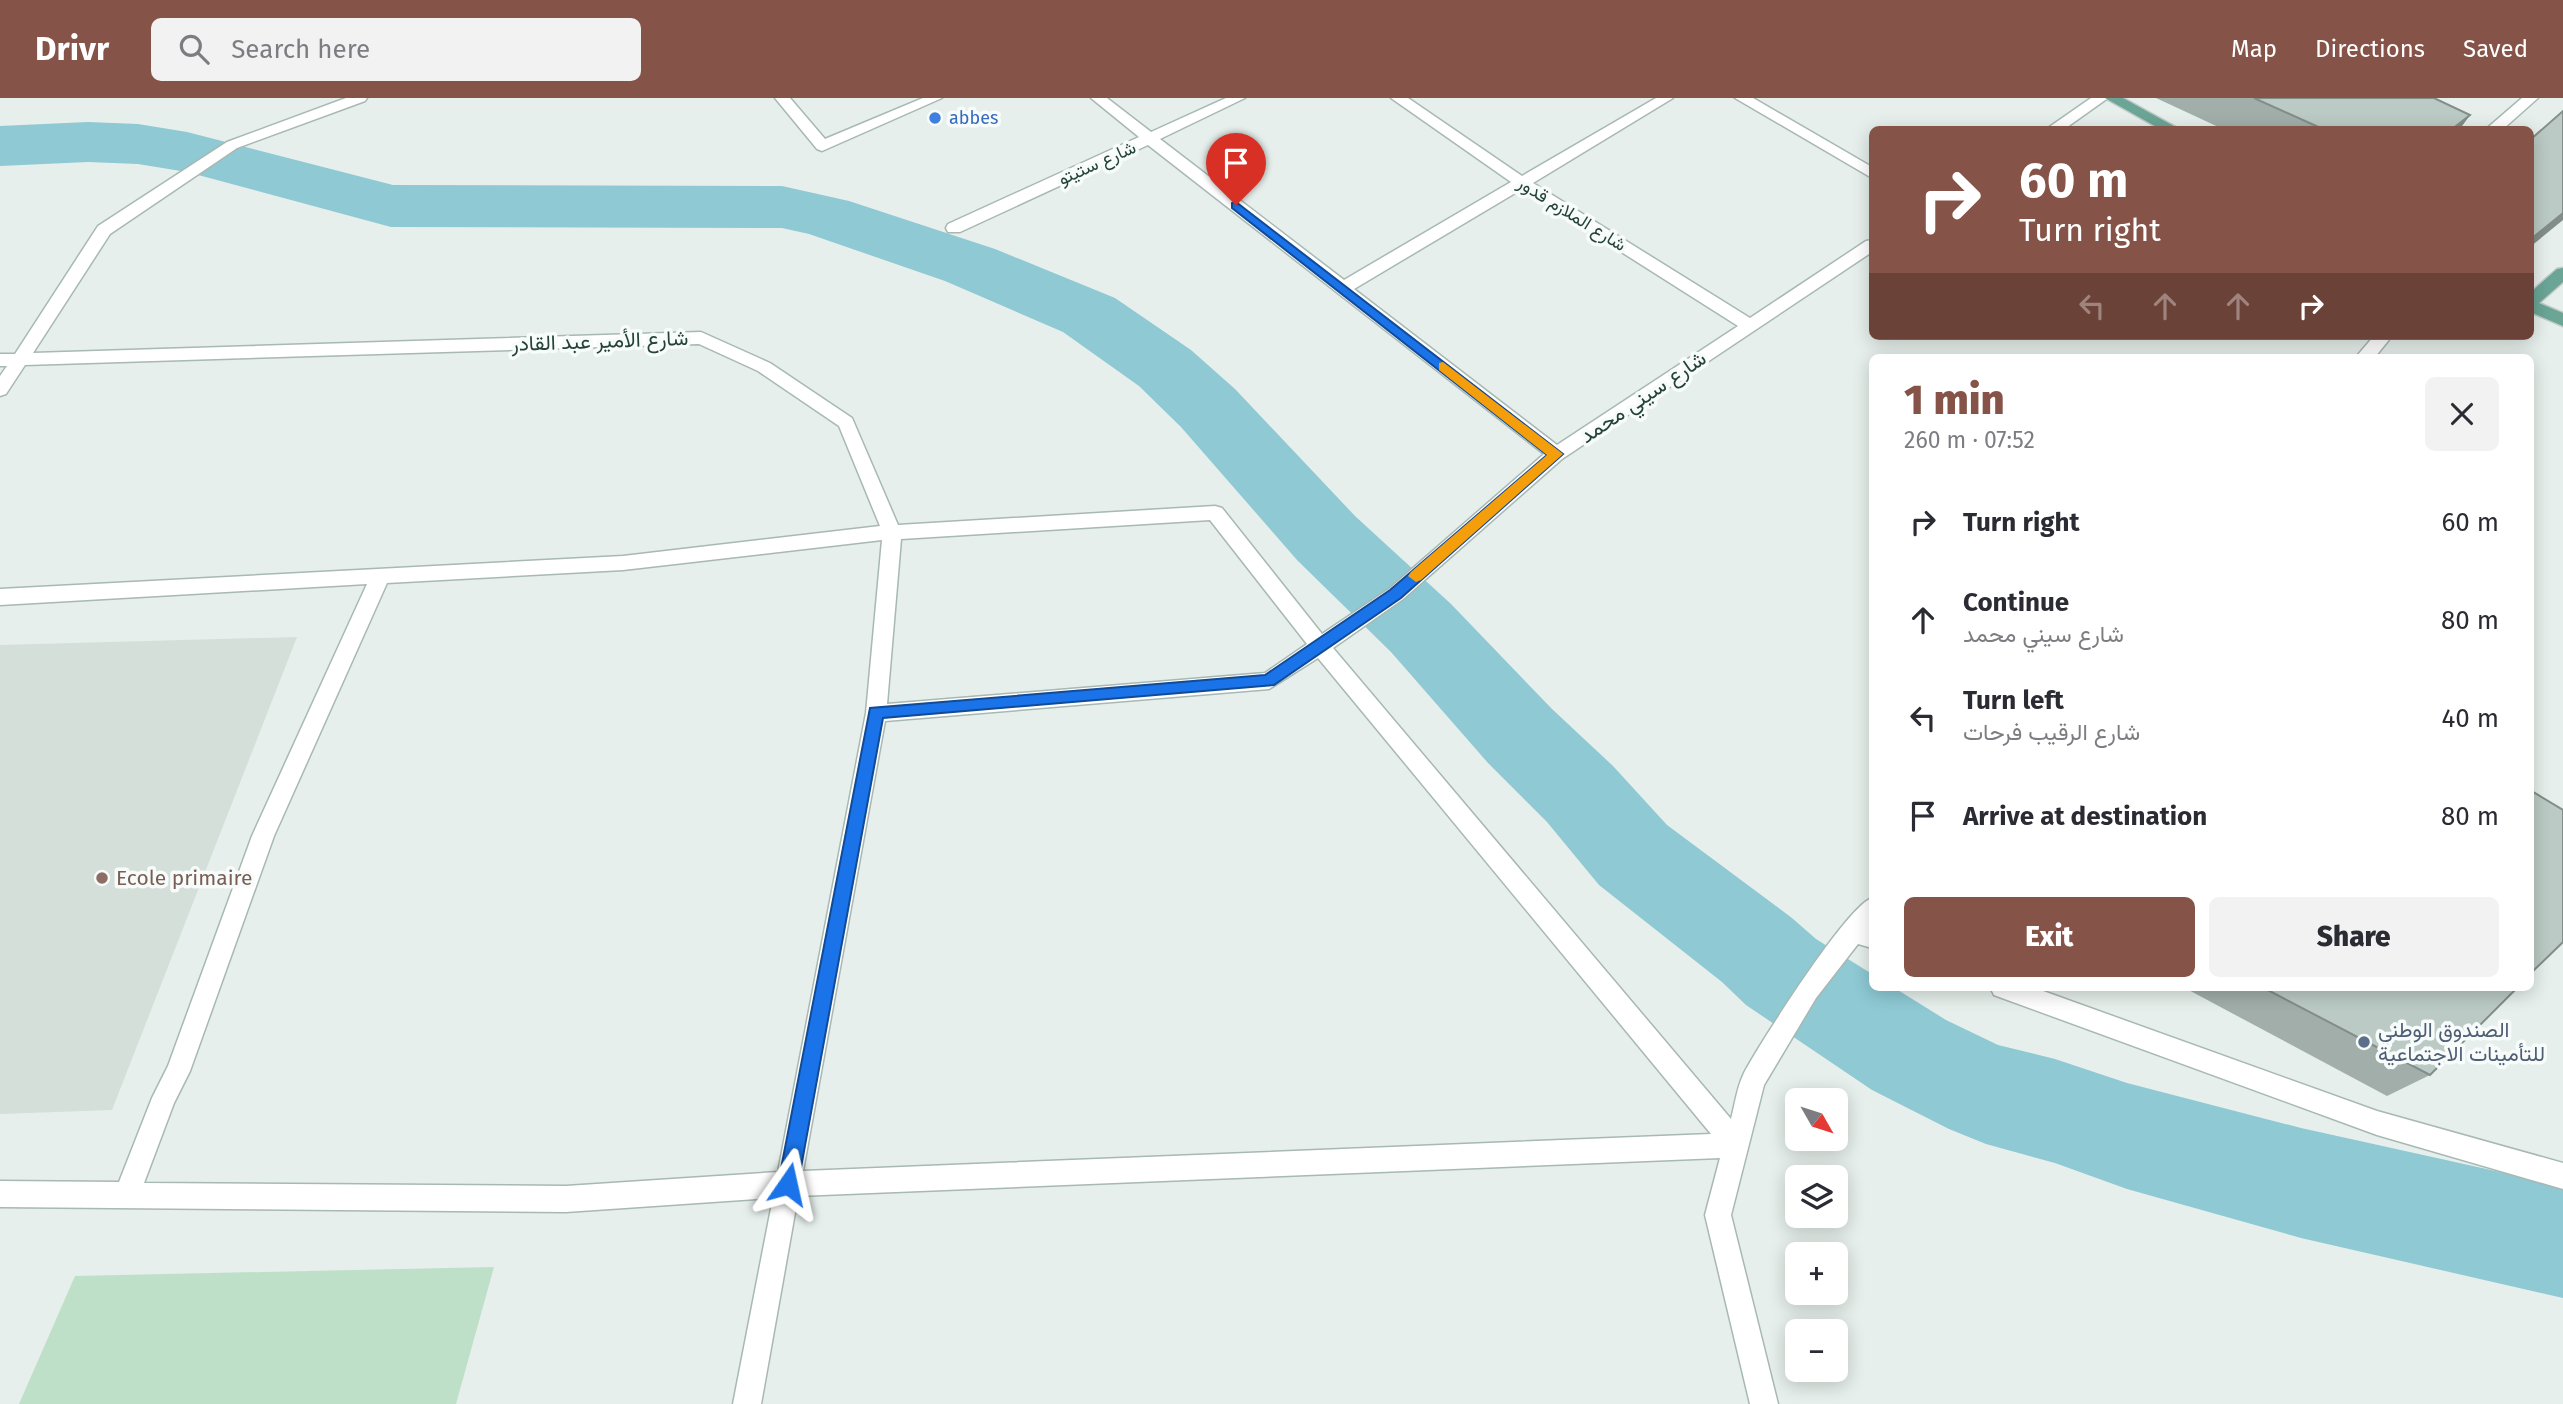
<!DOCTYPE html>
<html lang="en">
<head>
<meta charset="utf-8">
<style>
	:root { --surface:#fff; --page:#f2f2f3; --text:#2b2b33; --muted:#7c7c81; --accent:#855347 }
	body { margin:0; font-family:"Fira Sans",Vazirmatn,sans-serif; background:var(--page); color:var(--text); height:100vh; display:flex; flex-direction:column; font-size:26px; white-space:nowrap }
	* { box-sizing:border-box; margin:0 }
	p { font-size:23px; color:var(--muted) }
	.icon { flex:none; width:38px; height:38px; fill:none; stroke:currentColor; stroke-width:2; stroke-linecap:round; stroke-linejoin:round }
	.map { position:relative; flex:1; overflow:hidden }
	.details { position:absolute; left:1869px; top:256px; width:665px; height:637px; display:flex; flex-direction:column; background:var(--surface); border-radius:10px; box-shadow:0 4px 18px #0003 }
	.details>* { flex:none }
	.top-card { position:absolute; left:1869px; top:28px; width:665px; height:214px; border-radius:10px; box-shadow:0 4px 18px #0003; background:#855347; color:#fff; overflow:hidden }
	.needle { width:46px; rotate:129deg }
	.fabs { position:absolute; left:1785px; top:990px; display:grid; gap:14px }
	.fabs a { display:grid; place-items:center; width:63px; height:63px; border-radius:10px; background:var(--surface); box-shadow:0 4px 18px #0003; font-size:35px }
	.pin { position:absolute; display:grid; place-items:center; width:60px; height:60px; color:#fff; margin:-72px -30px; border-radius:50% 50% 50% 0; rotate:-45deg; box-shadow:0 0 7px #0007 }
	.pin .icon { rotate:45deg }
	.me { position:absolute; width:77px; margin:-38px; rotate:11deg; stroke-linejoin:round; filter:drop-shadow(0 0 5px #0008) }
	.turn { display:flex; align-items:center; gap:24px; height:147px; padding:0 35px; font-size:32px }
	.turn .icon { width:91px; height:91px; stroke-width:2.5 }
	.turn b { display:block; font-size:49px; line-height:60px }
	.lanes { display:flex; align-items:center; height:66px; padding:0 35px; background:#0003; justify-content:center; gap:35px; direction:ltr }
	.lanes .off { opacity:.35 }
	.round { display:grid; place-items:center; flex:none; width:74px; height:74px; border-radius:10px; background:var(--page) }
	.head { display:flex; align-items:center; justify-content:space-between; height:119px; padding:0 35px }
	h1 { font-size:42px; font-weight:800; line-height:52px; color:var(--accent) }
	.action { display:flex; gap:14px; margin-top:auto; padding:14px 35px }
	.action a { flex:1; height:80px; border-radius:10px; background:var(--accent); color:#fff; font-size:28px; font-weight:800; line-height:80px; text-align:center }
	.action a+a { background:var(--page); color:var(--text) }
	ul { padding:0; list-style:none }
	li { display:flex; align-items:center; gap:21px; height:98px; padding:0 35px }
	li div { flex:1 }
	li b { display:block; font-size:26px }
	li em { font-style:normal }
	header { display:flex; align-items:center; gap:42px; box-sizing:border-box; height:98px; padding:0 35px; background:var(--accent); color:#fff }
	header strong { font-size:33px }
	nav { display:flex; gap:38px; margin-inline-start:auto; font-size:24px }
	.search { width:490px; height:63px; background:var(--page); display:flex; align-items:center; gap:18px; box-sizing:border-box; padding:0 24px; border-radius:10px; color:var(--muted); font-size:26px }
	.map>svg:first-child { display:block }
</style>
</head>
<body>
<header>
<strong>Drivr</strong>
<div class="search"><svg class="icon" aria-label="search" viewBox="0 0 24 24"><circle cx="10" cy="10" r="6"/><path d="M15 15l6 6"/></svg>Search here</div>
<nav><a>Map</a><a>Directions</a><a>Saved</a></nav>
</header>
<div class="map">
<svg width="2563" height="1306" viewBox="0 0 2563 1306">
	<rect width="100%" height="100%" fill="#e6efeb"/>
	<path fill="#d4dfda" d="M297,539L112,1012L0,1016V547Z"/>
	<path fill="#bfe0c8" d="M494,1169L456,1306H19L75,1178Z"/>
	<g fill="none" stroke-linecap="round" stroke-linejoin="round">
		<path fill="#8ec9d4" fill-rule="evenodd" d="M88,24L138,26L187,34L393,87L782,88L849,103L995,151L1115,200L1191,252L1235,291L1355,418L1451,506L1552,611L1613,668L1667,727L1792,820L1816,841L1872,876V889H1893L1946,922L1998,947L2055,961L2127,985L2301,1030L2563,1088V1200L2301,1140L2127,1091L2055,1065L1986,1046L1949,1031L1872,992L1746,907L1722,884L1599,787L1547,724L1488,665L1391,554L1297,462L1181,329L1139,288L1063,234L945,183L809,136L782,130L391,129L187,74L138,66L88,64L0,68V28Z"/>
		<defs>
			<path id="street" d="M346,0H367L365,3L237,50L110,136L33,255L701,234L770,265L852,320L898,427L1215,408L1222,410L1322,536L1389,491L1544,356L1148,47L960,134H948L946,130L948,126L1139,39L1091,0H1107L1151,34L1226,0H1245L1160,41L1344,182L1511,84L1391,0H1408L1522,78L1656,0H1673L1533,85L1750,220L1866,143L1872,142V154L1562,361L1403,501L1333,550L1731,1021C1735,1006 1737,989 1744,975C1760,945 1847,808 1872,800V850L1858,846L1816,900L1764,987L1731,1117L1778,1306H1750L1705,1117L1720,1060L798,1098L761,1306H733L773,1100L566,1114L0,1109V1083L119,1084L152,1000L168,968L252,738L367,486L0,507V491L623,458L880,428L839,328L758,273L699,246L25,267L6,296L0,298V278L7,268H0V256H15L98,128L227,44ZM1522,91L1738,228L1557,347L1354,191ZM1210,422L1307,546L1265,575L887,606L901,441ZM882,442L866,615L778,1074L566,1088L144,1085L174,1005L190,973L274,738L387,485L623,472ZM1318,560L1711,1036L803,1073L885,623L1269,591Z
				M775,0H790L825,41L923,0H942L822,53L817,51Z
				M1735,0H1753L1872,69V80Z
				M2091,0H2108L2063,32H2045Z
				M2522,0H2538L2502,32H2485Z
				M2374,238H2392L2375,259H2356Z
				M1990,889H2032L2377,1013L2563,1065V1091L2377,1037L2002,900L1994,897Z"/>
			<path id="primary" d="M2105,0H2123L2181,32H2162Z
				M2563,170V184L2539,205L2563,215V228L2530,214V195L2557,171Z"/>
		</defs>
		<use href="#street" stroke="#a8b8b2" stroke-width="3"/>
		<use href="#primary" stroke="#c2cac8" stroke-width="3"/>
		<use href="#street" fill="#fff" fill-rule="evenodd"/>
		<use href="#primary" fill="#6aa596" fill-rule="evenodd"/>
	</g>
	<path fill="#a1aea9" d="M2156,0H2434L2470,17L2459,32H2225Z
		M2183,889H2518L2430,977L2387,998Z"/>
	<path fill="#838d89" d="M2470,17L2459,32H2451Z
		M2563,115V122L2530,149L2531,141Z"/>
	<path fill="#bbcac4" stroke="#838d89" stroke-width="2" d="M2254,0H2434L2470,17L2451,32H2325Z
		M2563,13V115L2531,141L2530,42Z
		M2530,692L2563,712V844L2530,876Z
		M2262,889H2518L2430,977Z"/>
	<path fill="#1a73e8" stroke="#114b97" stroke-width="2" d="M1236,104L1563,356L1401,500L1274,587L883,620L798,1086L795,1092L788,1095L781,1092L778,1086L870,610L1265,577L1390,492L1547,357L1232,110V105Z"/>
	<path fill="#f59e0b" d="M1443,264L1563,356L1421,482L1416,484L1408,478L1411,474L1547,357L1439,272V265Z"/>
	<circle fill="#3f7fe0" stroke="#f7fbf9" stroke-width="2.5" cx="935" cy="20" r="7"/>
	<circle fill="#8d6e63" stroke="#f7fbf9" stroke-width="2.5" cx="102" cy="780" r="7"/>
	<circle fill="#5c6f8a" stroke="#f7fbf9" stroke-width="2.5" cx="2364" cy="944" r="7"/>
	<g text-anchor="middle" stroke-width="7" stroke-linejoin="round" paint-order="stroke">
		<g font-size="18" fill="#366cbe" stroke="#f7fbf9" text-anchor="start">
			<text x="949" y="26">abbes</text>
		</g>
		<g font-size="18" fill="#24423a" stroke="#f7fbf9">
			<text transform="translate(1097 65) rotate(-24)" y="6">شارع ستيتو</text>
			<text transform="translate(1572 116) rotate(32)" y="6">شارع الملازم قدور</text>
		</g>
		<g font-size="21" fill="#24423a" stroke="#f7fbf9">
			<text transform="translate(600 243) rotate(-2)" y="7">شارع الأمير عبد القادر</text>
			<text transform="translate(1643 299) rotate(-34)" y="7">شارع سيني محمد</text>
		</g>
		<g font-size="21" fill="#785e54" stroke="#f7fbf9" text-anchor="start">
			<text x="116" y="787">Ecole primaire</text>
		</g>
		<g font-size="21" fill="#4e5e75" stroke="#f7fbf9" text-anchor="start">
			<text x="2378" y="939">الصندوق الوطني<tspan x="2378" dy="24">للتأمينات الاجتماعية</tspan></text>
		</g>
	</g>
</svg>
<div class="fabs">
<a><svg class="needle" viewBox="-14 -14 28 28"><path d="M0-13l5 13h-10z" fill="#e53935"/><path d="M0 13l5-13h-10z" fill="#7c7c81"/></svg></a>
<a><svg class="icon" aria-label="layers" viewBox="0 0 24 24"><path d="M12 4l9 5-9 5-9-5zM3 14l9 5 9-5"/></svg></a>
<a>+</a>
<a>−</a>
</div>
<div class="pin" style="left:1236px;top:107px;background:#d93025"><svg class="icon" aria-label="arrive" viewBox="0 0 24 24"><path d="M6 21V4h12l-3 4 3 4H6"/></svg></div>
<svg class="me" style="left:788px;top:1086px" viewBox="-20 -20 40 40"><path d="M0-17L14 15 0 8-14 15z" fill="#1a73e8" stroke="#fff" stroke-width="4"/></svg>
<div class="top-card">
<div class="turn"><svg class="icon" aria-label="right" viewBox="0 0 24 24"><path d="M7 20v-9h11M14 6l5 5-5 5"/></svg><div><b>60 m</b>Turn right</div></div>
<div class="lanes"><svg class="icon off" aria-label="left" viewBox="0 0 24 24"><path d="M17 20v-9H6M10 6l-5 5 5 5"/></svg><svg class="icon off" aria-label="ahead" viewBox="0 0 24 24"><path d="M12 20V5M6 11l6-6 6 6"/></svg><svg class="icon off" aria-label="ahead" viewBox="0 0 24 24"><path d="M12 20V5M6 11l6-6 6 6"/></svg><svg class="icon" aria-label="right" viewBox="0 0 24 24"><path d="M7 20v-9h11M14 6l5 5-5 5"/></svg></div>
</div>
<section class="details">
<div class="head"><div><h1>1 min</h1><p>260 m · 07:52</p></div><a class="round"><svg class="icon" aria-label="close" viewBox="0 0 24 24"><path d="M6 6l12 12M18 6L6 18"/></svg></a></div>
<ul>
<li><svg class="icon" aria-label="right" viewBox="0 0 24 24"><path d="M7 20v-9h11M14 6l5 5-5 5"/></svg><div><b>Turn right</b></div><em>60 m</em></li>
<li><svg class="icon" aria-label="ahead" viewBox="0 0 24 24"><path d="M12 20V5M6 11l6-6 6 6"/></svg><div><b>Continue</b><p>شارع سيني محمد</p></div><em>80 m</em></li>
<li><svg class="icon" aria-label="left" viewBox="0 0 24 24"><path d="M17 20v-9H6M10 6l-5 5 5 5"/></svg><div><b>Turn left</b><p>شارع الرقيب فرحات</p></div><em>40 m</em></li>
<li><svg class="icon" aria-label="arrive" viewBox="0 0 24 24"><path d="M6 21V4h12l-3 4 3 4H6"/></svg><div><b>Arrive at destination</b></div><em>80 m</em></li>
</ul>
<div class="action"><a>Exit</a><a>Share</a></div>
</section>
</div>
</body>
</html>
